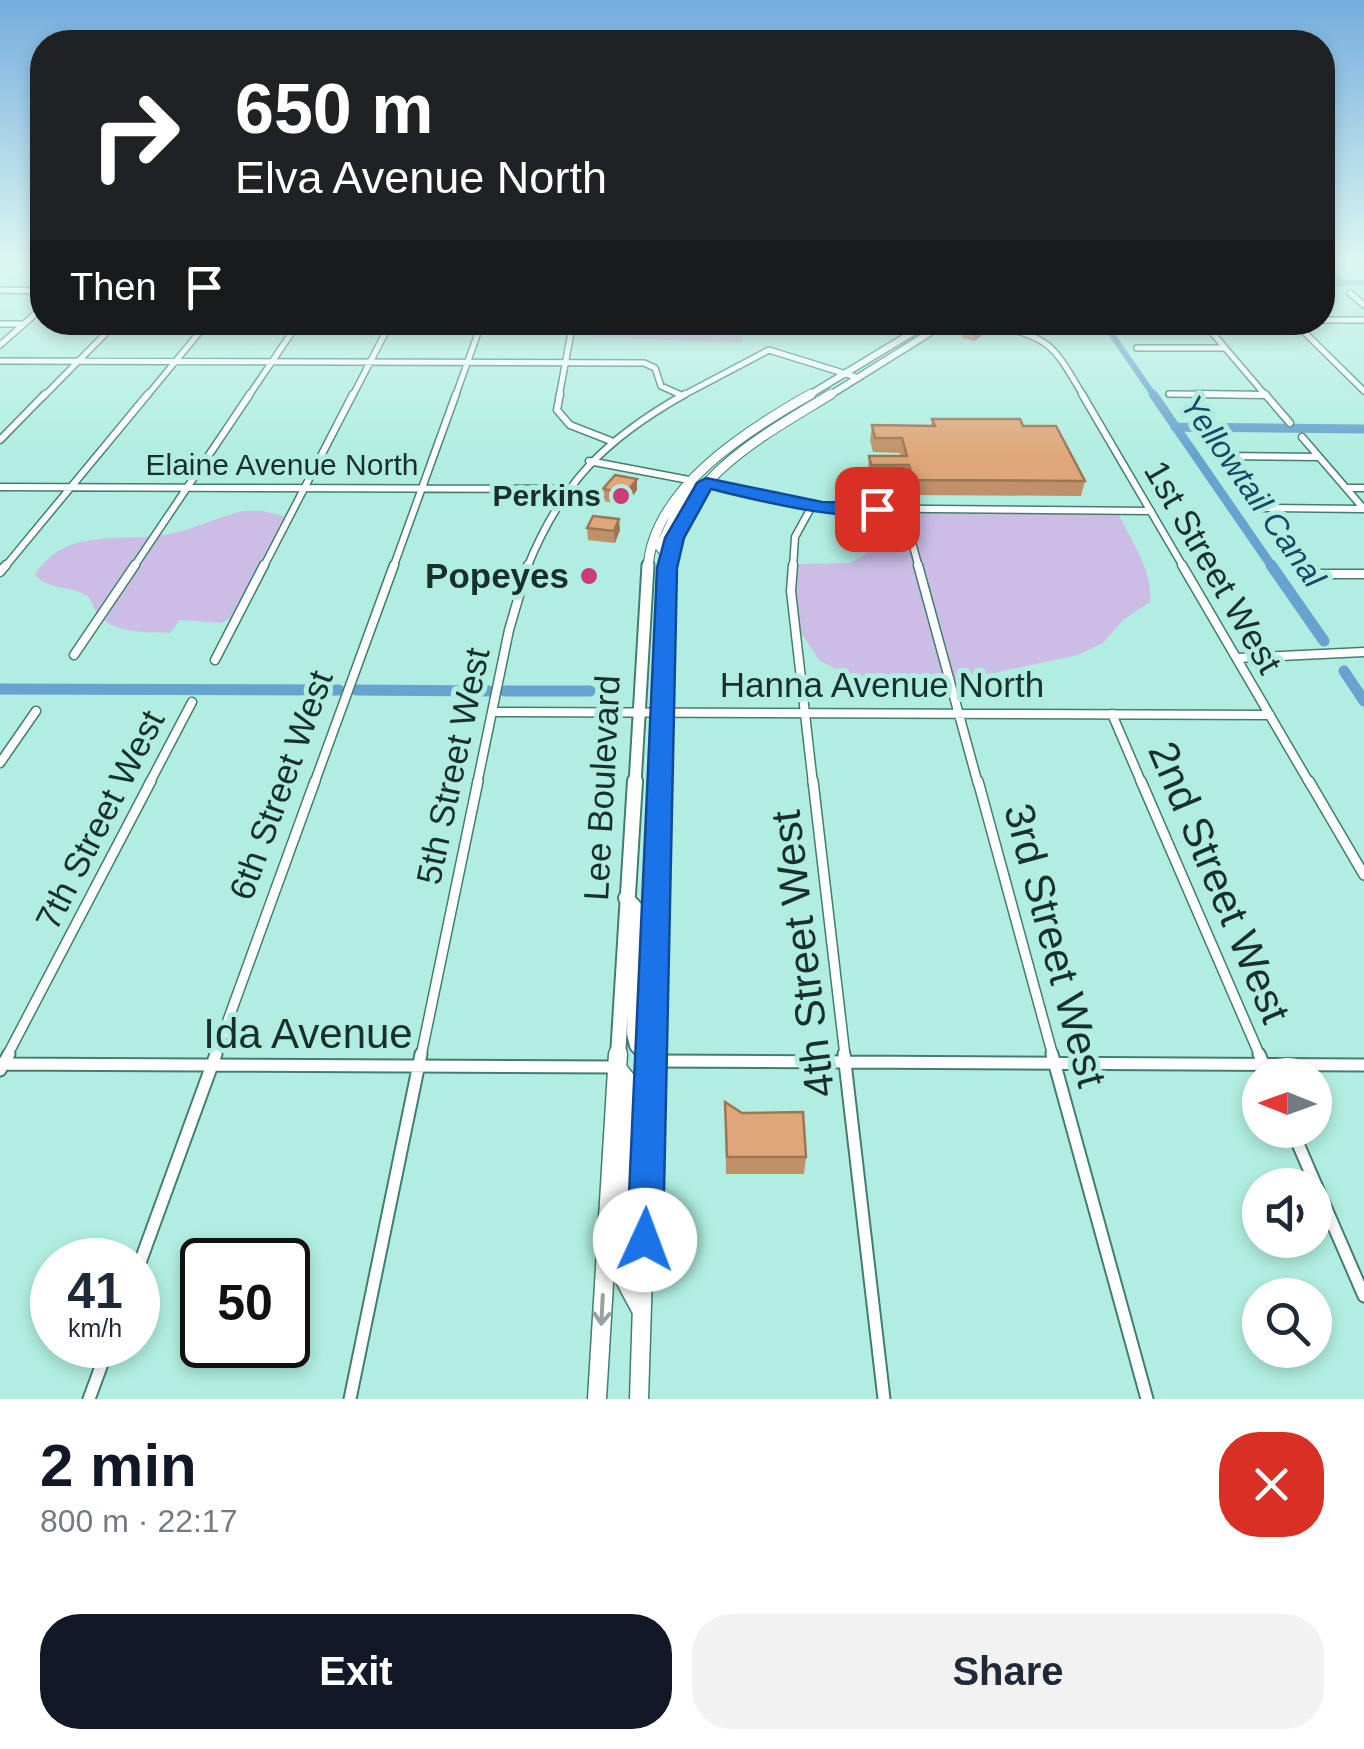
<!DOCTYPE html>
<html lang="en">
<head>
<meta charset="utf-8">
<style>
	:root { --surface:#fff; --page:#f2f2f3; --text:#1f2937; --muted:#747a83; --accent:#111827 }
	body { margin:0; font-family:Arial,sans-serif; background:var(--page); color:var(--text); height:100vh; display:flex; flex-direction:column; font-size:38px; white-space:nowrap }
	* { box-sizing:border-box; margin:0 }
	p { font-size:32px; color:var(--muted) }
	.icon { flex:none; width:55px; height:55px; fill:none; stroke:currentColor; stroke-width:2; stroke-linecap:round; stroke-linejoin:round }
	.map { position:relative; height:1399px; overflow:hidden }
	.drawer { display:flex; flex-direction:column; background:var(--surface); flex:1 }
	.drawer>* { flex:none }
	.banner { position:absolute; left:30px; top:30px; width:1305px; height:305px; border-radius:40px; box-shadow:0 5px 15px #0003; background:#202124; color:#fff; overflow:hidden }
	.needle { width:65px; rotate:271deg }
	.controls { position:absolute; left:1242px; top:1058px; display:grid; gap:20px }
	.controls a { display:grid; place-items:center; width:90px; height:90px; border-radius:50%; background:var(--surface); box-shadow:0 5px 15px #0003; font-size:50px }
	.speed { position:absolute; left:30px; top:1238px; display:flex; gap:20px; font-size:50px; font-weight:700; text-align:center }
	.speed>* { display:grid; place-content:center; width:130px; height:130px; border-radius:50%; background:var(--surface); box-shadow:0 5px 15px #0003; line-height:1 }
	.speed small { font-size:25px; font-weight:400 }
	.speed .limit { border:5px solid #111; border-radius:15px; background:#fff; color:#111 }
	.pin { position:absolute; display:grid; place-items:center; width:85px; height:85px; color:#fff; margin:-42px; border-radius:20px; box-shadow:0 5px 15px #0006 }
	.me { position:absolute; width:110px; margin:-55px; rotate:2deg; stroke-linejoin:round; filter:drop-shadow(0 0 8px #0008) }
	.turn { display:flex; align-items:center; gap:35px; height:210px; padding:0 40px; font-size:45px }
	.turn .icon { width:130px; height:130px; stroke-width:2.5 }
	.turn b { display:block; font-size:70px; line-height:85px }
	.then { display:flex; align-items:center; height:95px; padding:0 40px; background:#0003; gap:20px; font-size:38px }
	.round { display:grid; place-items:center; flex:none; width:105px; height:105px; border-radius:40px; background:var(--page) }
	.summary { display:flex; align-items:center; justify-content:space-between; height:170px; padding:0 40px }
	h1 { font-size:60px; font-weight:700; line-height:75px; color:var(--accent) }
	.action { display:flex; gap:20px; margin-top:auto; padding:20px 40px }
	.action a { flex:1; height:115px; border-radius:40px; background:var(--accent); color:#fff; font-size:40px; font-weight:700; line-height:115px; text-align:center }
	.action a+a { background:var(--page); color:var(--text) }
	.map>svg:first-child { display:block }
</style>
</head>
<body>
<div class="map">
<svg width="1364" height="1399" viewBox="0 0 1364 1399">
	<rect width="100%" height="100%" fill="#b1eee1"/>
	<path fill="#cbbde6" d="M574,323H737L743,343L596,337L580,330Z
		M868,509L1117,511C1129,537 1154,572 1150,602L1123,620L1103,643L1078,655L970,678L942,692L924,693L849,675L820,661L801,633L794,585L798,564L849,563L867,553C863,536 869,525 868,509Z
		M243,511H263L290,518L241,611L222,623L180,620L170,633C148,632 116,634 99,616C93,610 94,601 87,596C70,585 50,591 35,575C65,526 121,543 169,534C195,529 218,517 243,511Z"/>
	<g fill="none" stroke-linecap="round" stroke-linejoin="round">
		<path stroke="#66a3ce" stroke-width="6" d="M1322,266L1344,283
			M1322,283H1364
			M1103,322L1155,397"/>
		<path stroke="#66a3ce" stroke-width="9" d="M1153,394L1273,568
			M1175,427L1364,429"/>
		<path stroke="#66a3ce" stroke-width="11" d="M1271,565L1324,641
			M1344,671L1364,701
			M0,689L339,690
			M356,690L489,691
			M505,691H590"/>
		<defs>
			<path id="street-far4" d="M0,290L42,291
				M1350,293L1364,305
				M1322,320H1364
				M986,322C1051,340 1050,339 1084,397
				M1203,322L1267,397
				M1294,322L1364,391
				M0,324H24
				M0,345L42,308
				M1137,348H1225
				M0,361L644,363L655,368L661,386L681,395
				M1169,394L1266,395
				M43,397L117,322
				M146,397L208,322
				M248,397L299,322
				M352,397L391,322
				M455,397L482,322
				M559,397L573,322
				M680,397L769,350L859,378"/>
			<path id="street-far3" d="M560,394L557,410L570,425L611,441
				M1082,394L1184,568
				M1197,394L1266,395
				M1265,394L1290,423
				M1302,437L1364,509
				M0,440L45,394
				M1222,456L1319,457
				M589,461L689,480
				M706,483L822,508L1151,511
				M0,487L564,489
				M1346,488H1364
				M1259,508L1364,509
				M903,509L919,568
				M4,568L148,394
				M133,568L250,394
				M263,568L353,394
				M393,568L456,394
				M527,568C561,483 605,439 685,394
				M793,568L795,537L812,506"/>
			<path id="street-far2" d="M793,565L791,591L813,784
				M918,565L978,784
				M1182,565L1310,784
				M0,572L6,565
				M1304,574H1364
				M74,655L135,565
				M1237,658L1364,652
				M215,660L264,565
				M493,712L1270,715
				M1112,714L1142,784
				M0,763L36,711
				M149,784L192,702
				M314,784L394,565
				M477,784L509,630L528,565"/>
			<path id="street-far1" d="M813,781L845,1056
				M978,781L1053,1056
				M1141,781L1260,1056
				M1309,781L1364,875
				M7,1056L151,781
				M215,1056L315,781
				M421,1056L478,781"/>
			<path id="street" d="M844,1054L884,1399
				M1052,1054L1147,1399
				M1259,1054L1268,1075
				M654,1061L1364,1065
				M0,1064L616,1067
				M0,1070L9,1054
				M1292,1130L1364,1296
				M138,1268L216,1054
				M89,1399L109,1345
				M350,1399L421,1054"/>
			<path id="secondary-far4" d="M806,397L930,322
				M827,397L947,322"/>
			<path id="secondary-far3" d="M669,558L660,547L690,484
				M648,568C653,488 749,429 811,394
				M669,568C675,479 765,435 831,394"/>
			<path id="secondary-far2" d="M635,784L648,565
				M658,784L669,565"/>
			<path id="secondary-far1" d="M626,898L638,911L634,1033L637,1045L647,1056
				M618,1056L635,781
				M650,1056L658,781"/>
			<path id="secondary" d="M645,1054L651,1060
				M616,1067L628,1082L630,1101L622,1274L640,1308
				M597,1399L618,1054
				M639,1399L650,1054"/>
		</defs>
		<use href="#street-far4" stroke="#427d72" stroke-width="8"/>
		<use href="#street-far3" stroke="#427d72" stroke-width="9"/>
		<use href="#street-far2" stroke="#427d72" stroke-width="11"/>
		<use href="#street-far1" stroke="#427d72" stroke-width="12"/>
		<use href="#street" stroke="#427d72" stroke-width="15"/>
		<use href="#secondary-far4" stroke="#427d72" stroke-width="9"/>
		<use href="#secondary-far3" stroke="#427d72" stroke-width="11"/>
		<use href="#secondary-far2" stroke="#427d72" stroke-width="15"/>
		<use href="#secondary-far1" stroke="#427d72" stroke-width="18"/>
		<use href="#secondary" stroke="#427d72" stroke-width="21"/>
		<use href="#street-far4" stroke="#fff" stroke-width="5"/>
		<use href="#street-far3" stroke="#fff" stroke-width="6"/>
		<use href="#street-far2" stroke="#fff" stroke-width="8"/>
		<use href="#street-far1" stroke="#fff" stroke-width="9"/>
		<use href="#street" stroke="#fff" stroke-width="11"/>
		<use href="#secondary-far4" stroke="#fff" stroke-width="6"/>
		<use href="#secondary-far3" stroke="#fff" stroke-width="9"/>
		<use href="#secondary-far2" stroke="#fff" stroke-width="11"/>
		<use href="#secondary-far1" stroke="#fff" stroke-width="14"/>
		<use href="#secondary" stroke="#fff" stroke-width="18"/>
	</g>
	<path fill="#c09068" d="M988,326L987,332L974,341L962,338L963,332Z
		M932,419L1023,426L1085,481L1081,496L911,495L907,480H870L868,471L869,456H901L900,453L873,452L870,440L872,425L931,426Z
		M637,479V490L626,505L604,501L603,489Z
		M587,528L620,530L615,543L588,540Z
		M725,1102L806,1157L804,1174H726Z"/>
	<path fill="#9c7555" d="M988,326L987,332L974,341L975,335Z
		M637,479V490L626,505V493Z
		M619,519L620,530L615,543L614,531Z"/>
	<path fill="#dfa779" stroke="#9c7555" stroke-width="2.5" d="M976,323L988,326L975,335L963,332Z
		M932,419H1020L1023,426H1056L1085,481L913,480L909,465H871L869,456H907L902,438H875L872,425L935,426Z
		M615,475L637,479L626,493L603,489Z
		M593,516L619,519L614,531L587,528Z
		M725,1102L742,1113L803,1112L806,1157H727Z"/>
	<defs><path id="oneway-shaft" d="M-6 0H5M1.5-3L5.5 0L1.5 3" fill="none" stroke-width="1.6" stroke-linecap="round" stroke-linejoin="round" transform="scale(2.5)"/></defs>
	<use stroke="#97a2a0" href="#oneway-shaft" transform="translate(602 1310) rotate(93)"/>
	<linearGradient id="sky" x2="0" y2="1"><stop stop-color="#74adde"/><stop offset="0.57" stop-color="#dcf7f2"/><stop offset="1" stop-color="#dcf7f2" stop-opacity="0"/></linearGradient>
	<rect width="1364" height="456" fill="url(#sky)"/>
	<path fill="#1a73e8" stroke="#114b97" stroke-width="2.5" d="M706,478L822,502L877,503L886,509C861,528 745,497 711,489L684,538L677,568L663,1240L657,1252L645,1257L632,1252L627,1240L657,568L665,538L697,483Z"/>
	<g fill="#c83e75" stroke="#b1eee1" stroke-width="4">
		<circle cx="621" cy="496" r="10"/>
		<circle cx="589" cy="576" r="10"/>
	</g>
	<g text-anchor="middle" stroke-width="10" stroke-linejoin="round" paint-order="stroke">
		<g font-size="30" fill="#18302c" stroke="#b1eee1">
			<text x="282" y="475">Elaine Avenue North</text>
		</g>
		<g font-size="30" font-weight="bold" fill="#18302c" stroke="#b1eee1" text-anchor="end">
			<text x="601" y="506">Perkins</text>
		</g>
		<g font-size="32" font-style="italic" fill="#184865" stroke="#b1eee1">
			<text transform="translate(1253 491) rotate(55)" y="11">Yellowtail Canal</text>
		</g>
		<g font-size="35" fill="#18302c" stroke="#b1eee1">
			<text transform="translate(1213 567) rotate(60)" y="12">1st Street West</text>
			<text x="882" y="697">Hanna Avenue North</text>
			<text transform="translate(453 766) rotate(-78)" y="12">5th Street West</text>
			<text transform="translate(281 785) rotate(-70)" y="12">6th Street West</text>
			<text transform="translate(602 788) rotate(-87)" y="12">Lee Boulevard</text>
			<text transform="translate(100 820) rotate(-63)" y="12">7th Street West</text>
		</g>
		<g font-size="35" font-weight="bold" fill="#18302c" stroke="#b1eee1" text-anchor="end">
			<text x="569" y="588">Popeyes</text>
		</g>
		<g font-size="42" fill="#18302c" stroke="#b1eee1">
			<text transform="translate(1220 882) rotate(67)" y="15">2nd Street West</text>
			<text transform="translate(1056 945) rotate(75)" y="15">3rd Street West</text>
			<text transform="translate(802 954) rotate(-97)" y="15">4th Street West</text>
			<text x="308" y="1048">Ida Avenue</text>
		</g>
	</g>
</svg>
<div class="controls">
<a><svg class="needle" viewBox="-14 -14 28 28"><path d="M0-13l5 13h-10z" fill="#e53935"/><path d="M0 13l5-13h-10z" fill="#747a83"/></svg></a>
<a><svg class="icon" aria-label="sound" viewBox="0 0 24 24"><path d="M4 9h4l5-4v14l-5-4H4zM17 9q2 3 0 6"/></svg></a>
<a><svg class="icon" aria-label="search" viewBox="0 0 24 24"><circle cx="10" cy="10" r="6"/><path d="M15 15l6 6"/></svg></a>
</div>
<div class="speed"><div>41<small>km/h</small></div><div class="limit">50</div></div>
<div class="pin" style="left:877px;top:509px;background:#d93025"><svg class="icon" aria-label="arrive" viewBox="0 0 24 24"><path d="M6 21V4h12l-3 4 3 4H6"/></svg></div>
<svg class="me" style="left:645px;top:1240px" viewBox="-20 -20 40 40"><circle r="19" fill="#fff"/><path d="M0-13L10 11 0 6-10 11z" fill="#1a73e8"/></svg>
<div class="banner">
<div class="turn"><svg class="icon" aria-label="right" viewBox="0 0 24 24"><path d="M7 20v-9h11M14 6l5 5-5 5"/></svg><div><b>650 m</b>Elva Avenue North</div></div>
<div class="then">Then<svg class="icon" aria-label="arrive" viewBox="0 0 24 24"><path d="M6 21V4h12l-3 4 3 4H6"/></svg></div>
</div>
</div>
<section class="drawer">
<div class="summary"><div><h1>2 min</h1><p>800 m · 22:17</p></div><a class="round" style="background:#d93025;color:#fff"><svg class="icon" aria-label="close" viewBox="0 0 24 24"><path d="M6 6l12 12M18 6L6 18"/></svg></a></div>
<div class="action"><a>Exit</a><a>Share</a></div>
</section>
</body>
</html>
